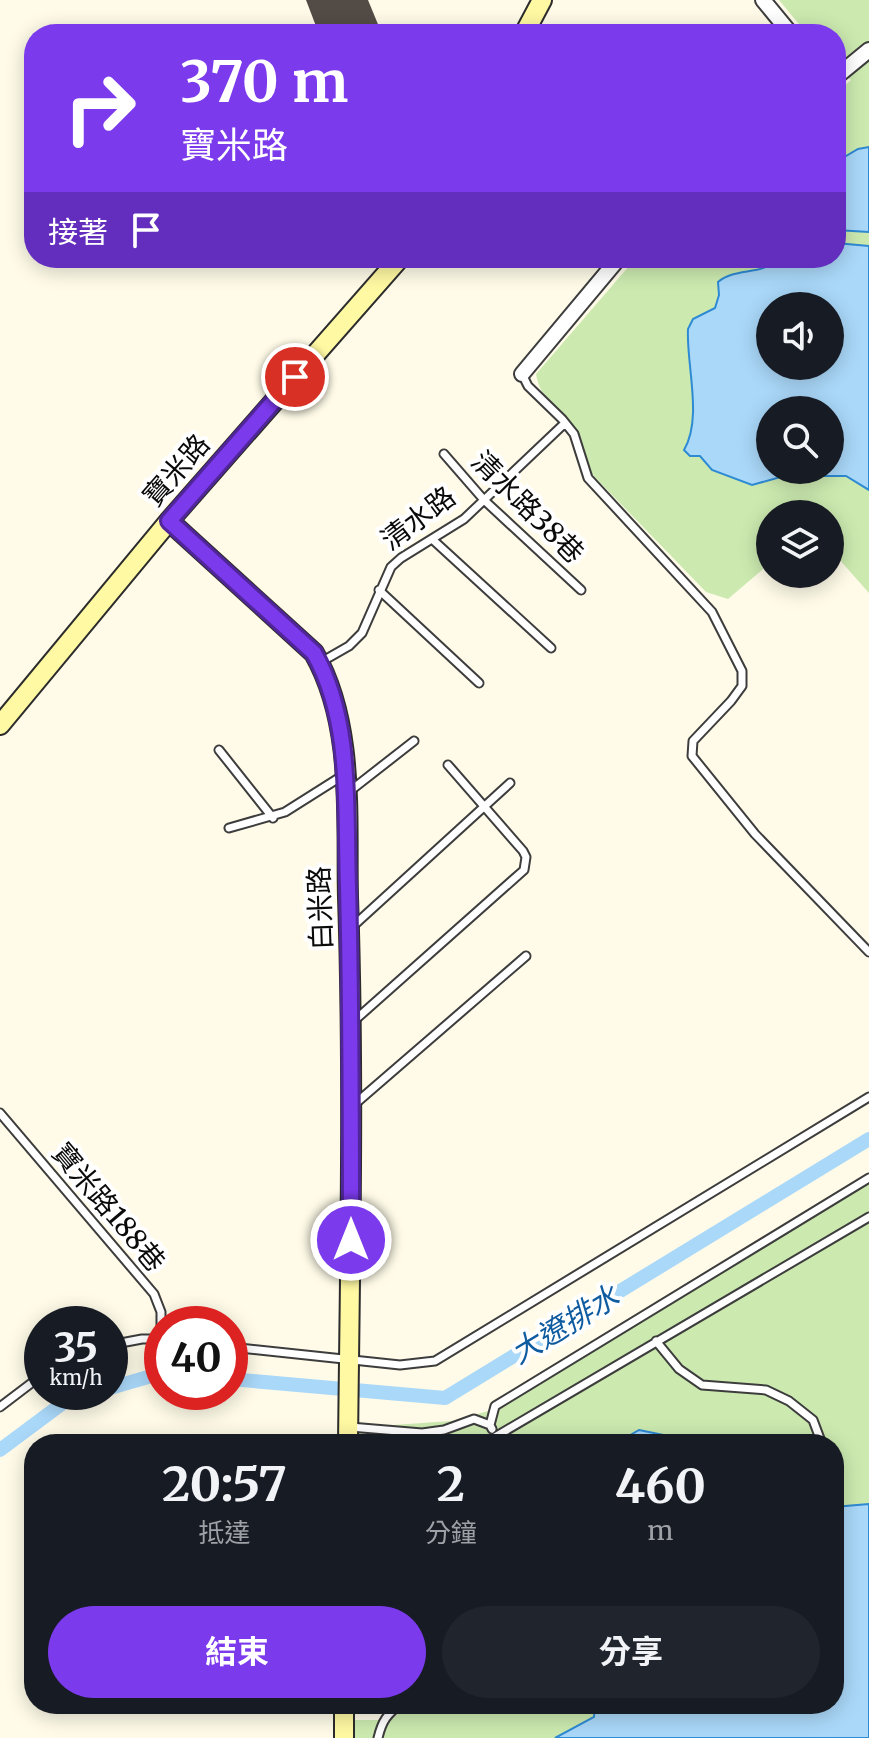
<!DOCTYPE html>
<html lang="zh-TW">
<head>
<meta charset="utf-8">
<style>
	:root { --surface:#171b24; --page:#20242c; --text:#f1f3f6; --muted:#9ea1a6; --accent:#7c3aed }
	body { margin:0; font-family:Merriweather,"Noto Sans TC",serif; background:var(--page); color:var(--text); height:100vh; display:flex; flex-direction:column; font-size:30px; white-space:nowrap }
	* { box-sizing:border-box; margin:0 }
	p { font-size:26px; color:var(--muted) }
	.icon { flex:none; width:44px; height:44px; fill:none; stroke:currentColor; stroke-width:2; stroke-linecap:round; stroke-linejoin:round }
	.map { position:relative; flex:1; overflow:hidden }
	.side { position:absolute; left:24px; top:1434px; width:820px; height:280px; display:flex; flex-direction:column; background:var(--surface); border-radius:32px; box-shadow:0 4px 20px #0003 }
	.side>* { flex:none }
	.guide { position:absolute; left:24px; top:24px; width:822px; height:244px; border-radius:32px; box-shadow:0 4px 20px #0003; background:#7c3aed; color:#fff; overflow:hidden }
	.tools { position:absolute; left:756px; top:292px; display:grid; gap:16px }
	.tools a { display:grid; place-items:center; width:88px; height:88px; border-radius:50%; background:var(--surface); box-shadow:0 4px 20px #0003; font-size:40px }
	.speed { position:absolute; left:24px; top:1306px; display:flex; gap:16px; font-size:40px; font-weight:700; text-align:center }
	.speed>* { display:grid; place-content:center; width:104px; height:104px; border-radius:50%; background:var(--surface); box-shadow:0 4px 20px #0003; line-height:1 }
	.speed small { font-size:20px; font-weight:400 }
	.speed .limit { border:12px solid #d22; background:#fff; color:#111 }
	.pin { position:absolute; display:grid; place-items:center; width:68px; height:68px; color:#fff; margin:-34px; border:4px solid #fff; border-radius:50%; box-shadow:0 2px 8px #0007 }
	.me { position:absolute; width:88px; margin:-44px; rotate:0deg; stroke-linejoin:round; filter:drop-shadow(0 0 6px #0008) }
	.turn { display:flex; align-items:center; gap:28px; height:168px; padding:0 24px; font-size:36px }
	.turn .icon { width:104px; height:104px; stroke-width:2.5 }
	.turn b { display:block; font-size:56px; line-height:68px }
	.then { display:flex; align-items:center; height:76px; padding:0 24px; background:#0003; gap:16px; font-size:30px }
	.eta { display:flex; justify-content:space-evenly; align-items:center; height:136px; text-align:center }
	.eta b { font-size:48px; font-weight:700; line-height:56px }
	.action { display:flex; gap:16px; margin-top:auto; padding:16px 24px }
	.action a { flex:1; height:92px; border-radius:48px; background:var(--accent); color:#fff; font-size:32px; font-weight:700; line-height:92px; text-align:center }
	.action a+a { background:var(--page); color:var(--text) }
	.map>svg:first-child { display:block }
</style>
</head>
<body>
<div class="map">
<svg width="869" height="1738" viewBox="0 0 869 1738">
	<rect width="100%" height="100%" fill="#fffbe8"/>
	<path fill="#cceab0" fill-rule="evenodd" d="M779,0H869V593L830,549V514H770V563L728,599L706,592L588,470C583,448 575,429 560,411C546,396 540,395 536,374L636,258H836V93L851,80L836,66V34H807ZM770,306H830V366H770ZM770,410H830V470H770Z
		M869,1179V1738H351L352,1720H390L411,1704H834V1444H350V1428L451,1421L492,1410Z"/>
	<path fill="#aad8f9" stroke="#2e8ad3" stroke-width="2" fill-rule="evenodd" d="M869,147V232L836,230V162L858,149Z
		M836,243L869,246V490L846,476H784L752,485L712,470L700,456H690L684,450C703,418 686,364 688,329L693,319L715,308L719,295L718,282C735,267 764,276 778,258H836ZM770,306H830V366H770ZM770,410H830V470H770Z
		M639,1430L698,1442L723,1437L740,1441L742,1444H615Z
		M869,1504V1738H555L594,1717L595,1704H834V1507Z"/>
	<g fill="none" stroke-linecap="round" stroke-linejoin="round">
		<path stroke="#aad8f9" stroke-width="14" d="M230,1379L445,1398L869,1139
			M110,1388L162,1373
			M0,1450L67,1400L95,1392"/>
	</g>
	<path fill="#534c46" d="M306,0H368L382,34H319Z"/>
	<g fill="none" stroke-linecap="round" stroke-linejoin="round">
		<defs>
			<path id="lane" d="M522,374L528,386L562,419L574,434L588,478L712,612L742,671V686L731,701L693,741L692,756L755,834L869,952
				M444,454L484,500L581,590
				M432,539L551,648
				M379,590L479,683
				M321,662L349,646L362,633L391,567L401,558L464,519L565,423
				M219,750L273,818
				M350,791L414,741
				M229,828L285,812L342,776
				M351,928L510,783
				M355,1020L524,870L526,857L523,851L448,765
				M356,1103L526,956
				M0,1113L154,1294L161,1312V1339
				M656,1341L679,1369L702,1385L766,1390L789,1401L813,1420L822,1444
				M110,1345L142,1339H162
				M230,1347L400,1365L435,1361L869,1097
				M0,1407L42,1375
				M490,1425L495,1406L869,1178
				M350,1427L422,1433L444,1430L474,1419L490,1425L492,1429
				M483,1444L869,1217
				M378,1738C382,1721 387,1714 401,1704"/>
			<path id="street" d="M763,0L791,34
				M836,77L869,50
				M522,374L619,258"/>
			<path id="secondary" d="M524,34L542,0
				M169,521L314,653C355,725 346,817 348,897C354,1079 350,1262 348,1444
				M0,725L169,521L400,258
				M344,1738V1704"/>
		</defs>
		<use href="#lane" stroke="#3d3d3d" stroke-width="11"/>
		<use href="#street" stroke="#3d3d3d" stroke-width="18"/>
		<use href="#secondary" stroke="#2c2c2c" stroke-width="22"/>
		<use href="#lane" stroke="#fff" stroke-width="7"/>
		<use href="#street" stroke="#fff" stroke-width="14"/>
		<use href="#secondary" stroke="#fff9a3" stroke-width="18"/>
	</g>
	<g fill="none" stroke-linecap="round" stroke-linejoin="round">
		<defs>
			<path id="route" d="M295,377L169,521L314,653C353,722 345,809 348,886C351,1004 351,1122 351,1240"/>
		</defs>
		<use href="#route" stroke="#51269a" stroke-width="20"/>
		<use href="#route" stroke="#7c3aed" stroke-width="14"/>
	</g>
	<g text-anchor="middle" stroke-width="8" stroke-linejoin="round" paint-order="stroke">
		<g font-size="28" fill="#0a0a0a" stroke="#fff">
			<text transform="translate(176 470) rotate(-49)" y="10">寶米路</text>
			<text transform="translate(528 507) rotate(45)" y="10">清水路38巷</text>
			<text transform="translate(418 518) rotate(-37)" y="10">清水路</text>
			<text transform="translate(320 908) rotate(-92)" y="10">白米路</text>
			<text transform="translate(109 1207) rotate(50)" y="10">寶米路188巷</text>
		</g>
		<g font-size="30" font-style="italic" fill="#0f5ba0" stroke="#fff">
			<text transform="translate(565 1325) rotate(-31)" y="10">大遼排水</text>
		</g>
	</g>
</svg>
<div class="tools">
<a><svg class="icon" aria-label="sound" viewBox="0 0 24 24"><path d="M4 9h4l5-4v14l-5-4H4zM17 9q2 3 0 6"/></svg></a>
<a><svg class="icon" aria-label="search" viewBox="0 0 24 24"><circle cx="10" cy="10" r="6"/><path d="M15 15l6 6"/></svg></a>
<a><svg class="icon" aria-label="layers" viewBox="0 0 24 24"><path d="M12 4l9 5-9 5-9-5zM3 14l9 5 9-5"/></svg></a>
</div>
<div class="speed"><div>35<small>km/h</small></div><div class="limit">40</div></div>
<div class="pin" style="left:295px;top:377px;background:#d93025"><svg class="icon" aria-label="arrive" viewBox="0 0 24 24"><path d="M6 21V4h12l-3 4 3 4H6"/></svg></div>
<svg class="me" style="left:351px;top:1240px" viewBox="-20 -20 40 40"><circle r="17" fill="#7c3aed" stroke="#fff" stroke-width="3"/><path d="M0-11L8 9 0 5-8 9z" fill="#fff"/></svg>
<div class="guide">
<div class="turn"><svg class="icon" aria-label="right" viewBox="0 0 24 24"><path d="M7 20v-9h11M14 6l5 5-5 5"/></svg><div><b>370 m</b>寶米路</div></div>
<div class="then">接著<svg class="icon" aria-label="arrive" viewBox="0 0 24 24"><path d="M6 21V4h12l-3 4 3 4H6"/></svg></div>
</div>
<section class="side">
<div class="eta">
<div><b>20:57</b><p>抵達</p></div>
<div><b>2</b><p>分鐘</p></div>
<div><b>460</b><p>m</p></div>
</div>
<div class="action"><a>結束</a><a>分享</a></div>
</section>
</div>
</body>
</html>
